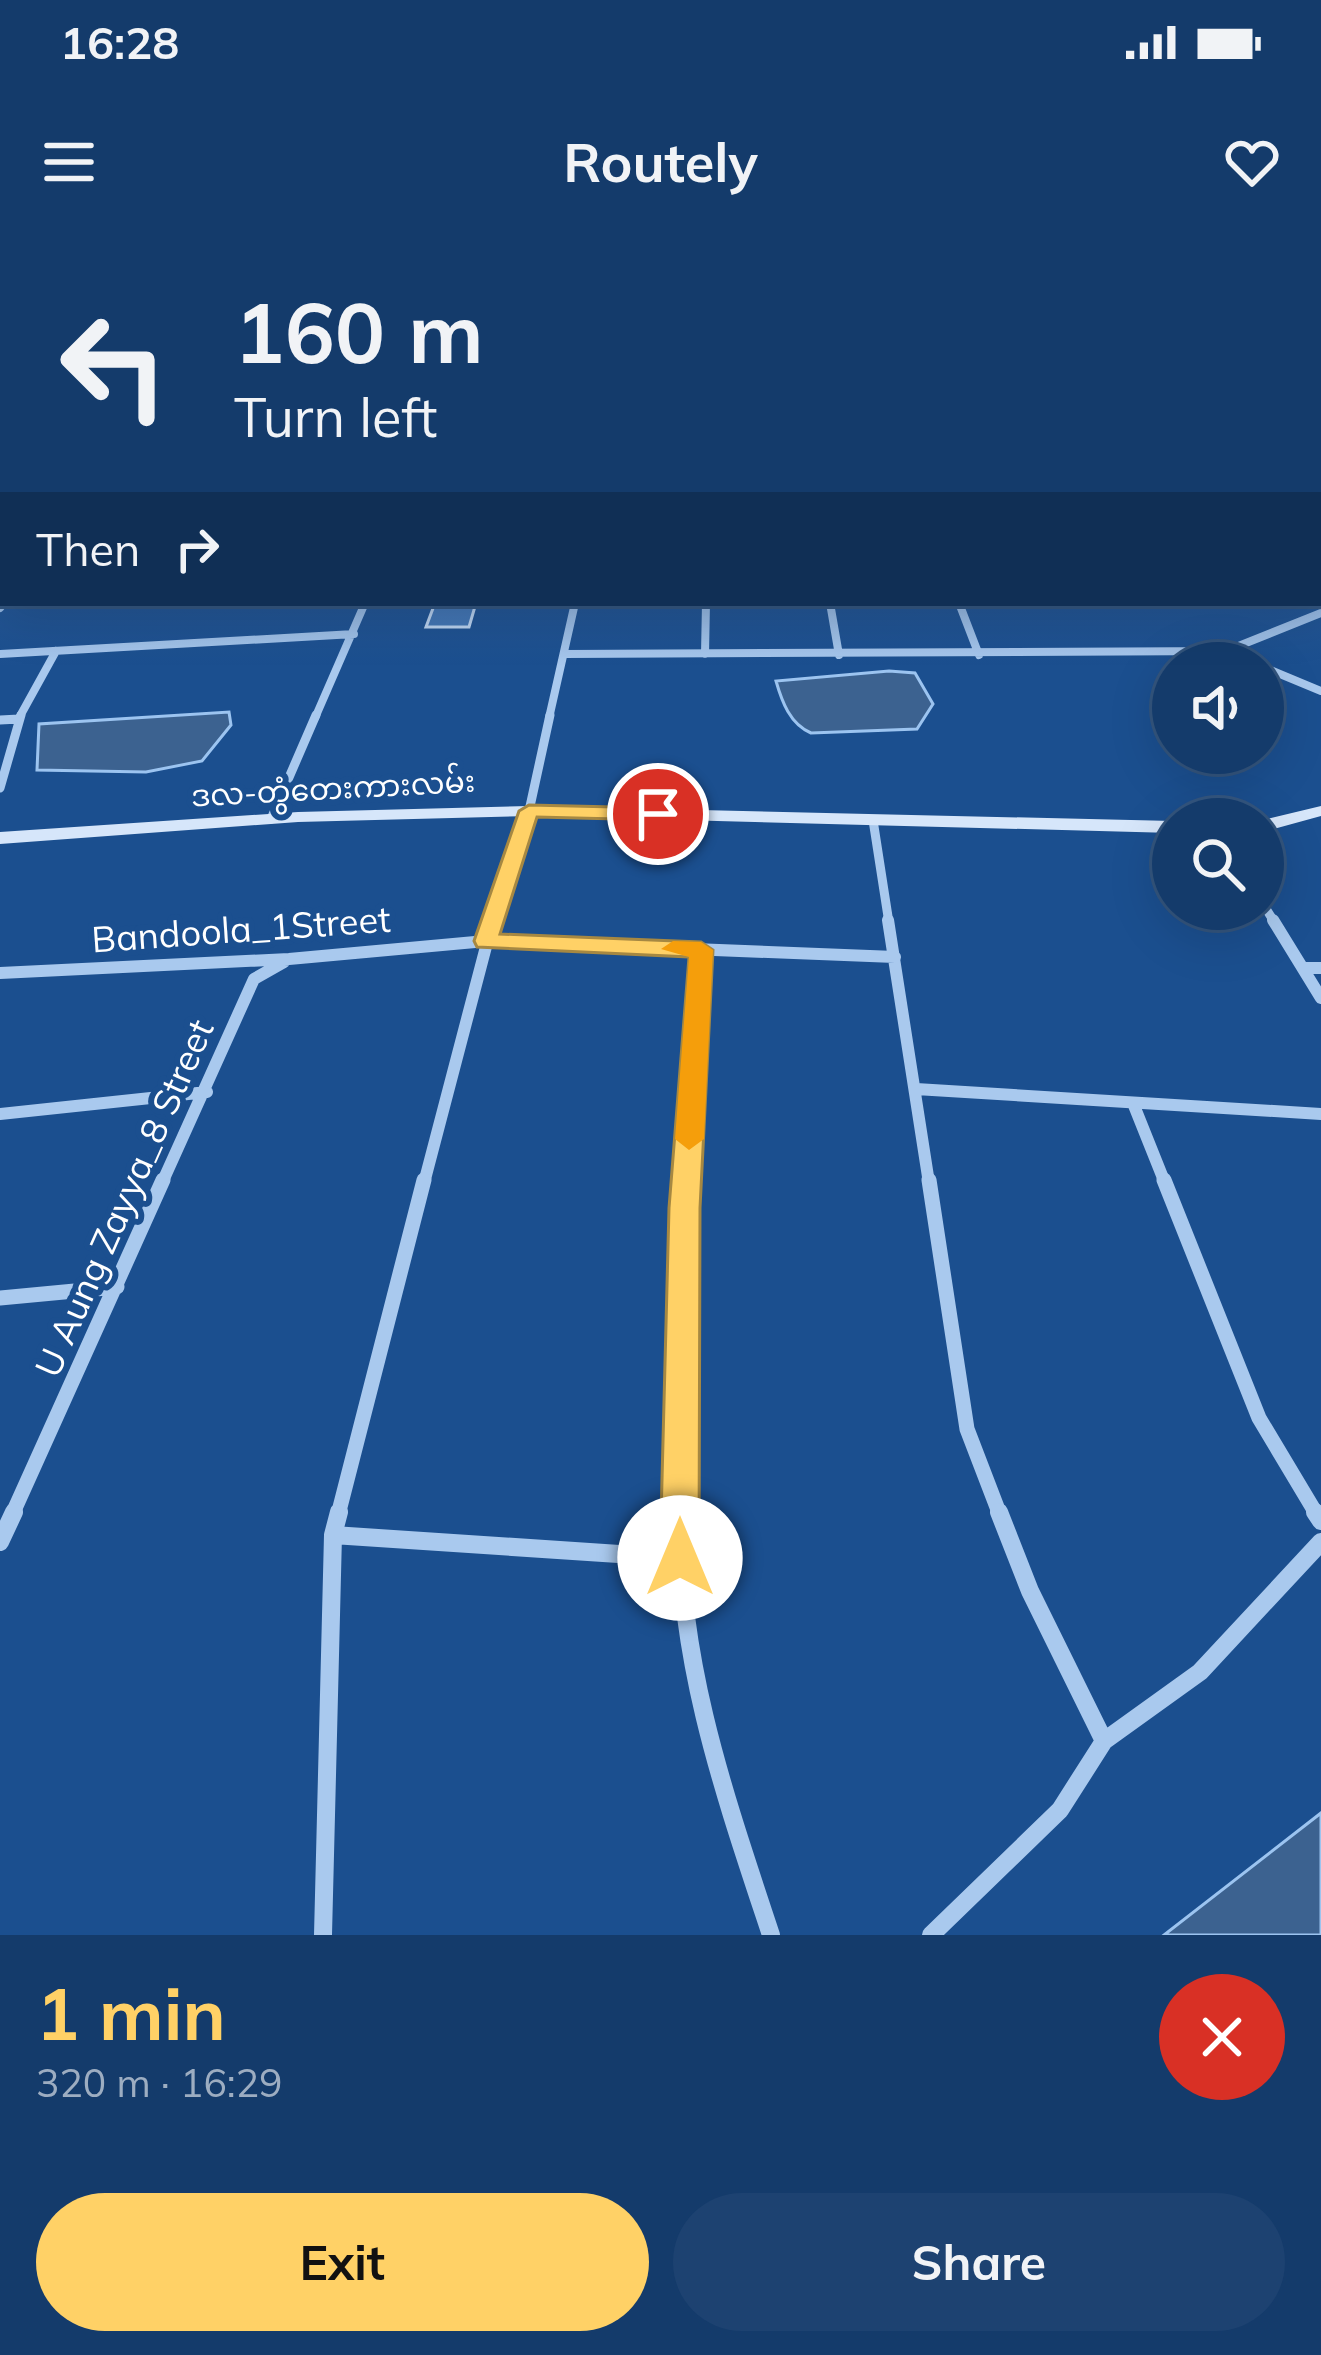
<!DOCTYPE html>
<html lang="en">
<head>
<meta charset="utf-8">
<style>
	:root { --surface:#143b6b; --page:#1d4271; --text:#f1f3f6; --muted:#9dadc1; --line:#33557e; --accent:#ffd166 }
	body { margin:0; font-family:Mulish,"Noto Sans Myanmar",sans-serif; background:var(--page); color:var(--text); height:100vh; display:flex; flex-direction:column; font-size:45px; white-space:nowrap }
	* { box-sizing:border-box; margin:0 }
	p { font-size:39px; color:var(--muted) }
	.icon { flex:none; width:66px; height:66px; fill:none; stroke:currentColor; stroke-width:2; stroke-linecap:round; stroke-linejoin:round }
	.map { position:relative; height:1695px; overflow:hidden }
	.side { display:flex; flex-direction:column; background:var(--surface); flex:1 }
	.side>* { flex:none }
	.top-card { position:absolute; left:0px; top:0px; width:1323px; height:366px; box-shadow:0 12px 48px #0002,0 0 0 3px var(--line); background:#143b6b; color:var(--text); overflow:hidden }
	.tools { position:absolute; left:1152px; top:402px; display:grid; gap:24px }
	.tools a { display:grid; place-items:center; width:132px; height:132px; border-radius:50%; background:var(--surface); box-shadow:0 12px 48px #0002,0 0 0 3px var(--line); font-size:60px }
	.pin { position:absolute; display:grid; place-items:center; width:102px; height:102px; color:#fff; margin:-51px; border:6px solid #fff; border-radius:50%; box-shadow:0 3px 12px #0007 }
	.me { position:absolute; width:132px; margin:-66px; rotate:0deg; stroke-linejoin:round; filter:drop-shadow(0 0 9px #0008) }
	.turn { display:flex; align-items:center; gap:42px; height:252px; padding:0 36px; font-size:54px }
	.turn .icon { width:156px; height:156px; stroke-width:2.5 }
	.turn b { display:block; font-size:84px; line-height:102px }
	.then { display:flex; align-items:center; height:114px; padding:0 36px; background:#0003; gap:24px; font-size:45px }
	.round { display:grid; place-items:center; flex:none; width:126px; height:126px; border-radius:63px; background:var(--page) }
	.summary { display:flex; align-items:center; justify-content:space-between; height:204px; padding:0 36px }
	h1 { font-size:72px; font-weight:700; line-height:90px; color:var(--accent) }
	.button { display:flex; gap:24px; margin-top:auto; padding:24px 36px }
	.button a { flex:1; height:138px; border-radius:72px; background:var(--accent); color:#111; font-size:48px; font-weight:700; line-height:138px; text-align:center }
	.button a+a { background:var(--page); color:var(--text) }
	.status { display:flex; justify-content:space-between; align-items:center; height:84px; padding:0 60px; background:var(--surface); direction:ltr }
	.status svg { height:33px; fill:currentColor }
	header { display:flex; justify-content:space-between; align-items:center; height:156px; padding:0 36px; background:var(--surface); font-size:54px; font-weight:700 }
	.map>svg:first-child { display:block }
</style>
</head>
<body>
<div class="status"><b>16:28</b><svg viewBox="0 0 49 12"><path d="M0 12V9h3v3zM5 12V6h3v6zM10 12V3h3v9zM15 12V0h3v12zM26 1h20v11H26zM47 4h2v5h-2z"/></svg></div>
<header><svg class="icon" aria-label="menu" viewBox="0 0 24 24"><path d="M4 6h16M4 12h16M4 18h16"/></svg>Routely<svg class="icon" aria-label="heart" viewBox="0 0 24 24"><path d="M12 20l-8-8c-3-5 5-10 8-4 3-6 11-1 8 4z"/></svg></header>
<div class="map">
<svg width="1321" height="1695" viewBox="0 0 1321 1695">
	<rect width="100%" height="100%" fill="#1b4f8f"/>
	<path fill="#3c6290" stroke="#9cc4f0" stroke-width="3" d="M889,431L915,433L933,464L917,489L811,493C790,484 782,462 776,441Z
		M229,472L231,485L202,521L146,532L37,530L39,484Z
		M1321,1573V1695H1164Z"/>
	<path fill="#4478b7" stroke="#cfe3fa" stroke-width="3" d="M435,363H476L469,387H426Z"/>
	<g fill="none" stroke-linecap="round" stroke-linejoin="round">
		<path stroke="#a9c9ee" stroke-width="6" d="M0,225L3,220"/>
		<path stroke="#a9c9ee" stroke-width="8" d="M830,363L839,415
			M959,363L979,415
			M0,368L4,363
			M1226,411L1254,423
			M0,414L354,394
			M564,414L1226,411L1321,373
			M705,414L706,363
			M1263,427L1321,451
			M19,478L56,411
			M315,478L365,363
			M549,478L575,363"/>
		<path stroke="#a9c9ee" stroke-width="9" d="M0,480L19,479
			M0,548L21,475
			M271,579L316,475
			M873,580L889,683
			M1263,664L1275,683
			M492,683L529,571L550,475"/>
		<path stroke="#a9c9ee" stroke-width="12" d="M888,680L929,943
			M1273,680L1321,758
			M1303,728H1321
			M0,733L289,719L486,701L895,717
			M916,849L1321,874
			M1133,863L1165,943
			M0,874L207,852
			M162,943L254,739L284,722
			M424,943L493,680
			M687,943L701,710"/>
		<path stroke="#a9c9ee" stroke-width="15" d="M929,940L967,1189L1000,1275
			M1164,940L1259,1178L1317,1275
			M0,1058L117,1047
			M12,1275L163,940
			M338,1275L424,940
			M680,1275L687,940"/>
		<path stroke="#a9c9ee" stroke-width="18" d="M680,1272C677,1420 725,1556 771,1695
			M1315,1272L1321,1281
			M333,1295L679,1318
			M0,1302L14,1272
			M1104,1501L1200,1432L1321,1302
			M323,1695L333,1295L339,1272
			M931,1695L1060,1570L1104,1501L1030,1351L999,1272"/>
		<path fill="#d6e6fa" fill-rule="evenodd" d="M529,566L1173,581V593L529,576L298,582L0,604V592L298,572Z
			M1321,566V576L1263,592V580Z"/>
	</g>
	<linearGradient id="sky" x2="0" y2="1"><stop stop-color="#0f2b4f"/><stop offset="0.44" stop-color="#39639b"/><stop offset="1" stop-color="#39639b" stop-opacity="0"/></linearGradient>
	<rect width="1321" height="427" fill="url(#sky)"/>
	<path fill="#ffd166" stroke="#a68842" stroke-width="3" d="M529,565L658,568L668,574L658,580L537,577L500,694L701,702L713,710L700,968L699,1318L693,1331L680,1337L666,1331L660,1318L669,968L689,717L477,707L474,701L519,571Z"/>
	<path fill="#f59e0b" d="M701,702L713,710L704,899L689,910L675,899L689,717L661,709L673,701Z"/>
	<g text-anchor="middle" stroke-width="12" stroke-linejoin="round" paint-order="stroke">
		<g font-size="30" fill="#fff" stroke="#1b4f8f">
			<text transform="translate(333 549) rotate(-3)" y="10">ဒလ-တွံတေးကားလမ်း</text>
		</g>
		<g font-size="36" fill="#fff" stroke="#1b4f8f">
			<text transform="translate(241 689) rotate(-4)" y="13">Bandoola_1Street</text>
			<text transform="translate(124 958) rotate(-66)" y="13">U Aung Zayya_8 Street</text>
		</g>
	</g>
</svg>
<div class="tools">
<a><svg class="icon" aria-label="sound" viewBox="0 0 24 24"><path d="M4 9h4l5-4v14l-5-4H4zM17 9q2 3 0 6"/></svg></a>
<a><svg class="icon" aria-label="search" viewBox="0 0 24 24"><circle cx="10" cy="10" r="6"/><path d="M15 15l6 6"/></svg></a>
</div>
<div class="pin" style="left:658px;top:574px;background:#d93025"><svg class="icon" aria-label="arrive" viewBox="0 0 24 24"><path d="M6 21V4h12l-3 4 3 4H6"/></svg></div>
<svg class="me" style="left:680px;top:1318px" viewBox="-20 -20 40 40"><circle r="19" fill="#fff"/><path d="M0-13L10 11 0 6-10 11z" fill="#ffd166"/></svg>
<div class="top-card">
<div class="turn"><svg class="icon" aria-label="left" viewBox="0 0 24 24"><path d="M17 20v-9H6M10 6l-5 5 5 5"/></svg><div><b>160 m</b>Turn left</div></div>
<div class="then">Then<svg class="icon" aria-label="right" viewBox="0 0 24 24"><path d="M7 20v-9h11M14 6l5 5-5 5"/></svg></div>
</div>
</div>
<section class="side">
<div class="summary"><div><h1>1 min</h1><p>320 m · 16:29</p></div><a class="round" style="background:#d93025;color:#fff"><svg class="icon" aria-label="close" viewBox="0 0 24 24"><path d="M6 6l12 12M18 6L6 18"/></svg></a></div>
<div class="button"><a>Exit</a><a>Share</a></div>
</section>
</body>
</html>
